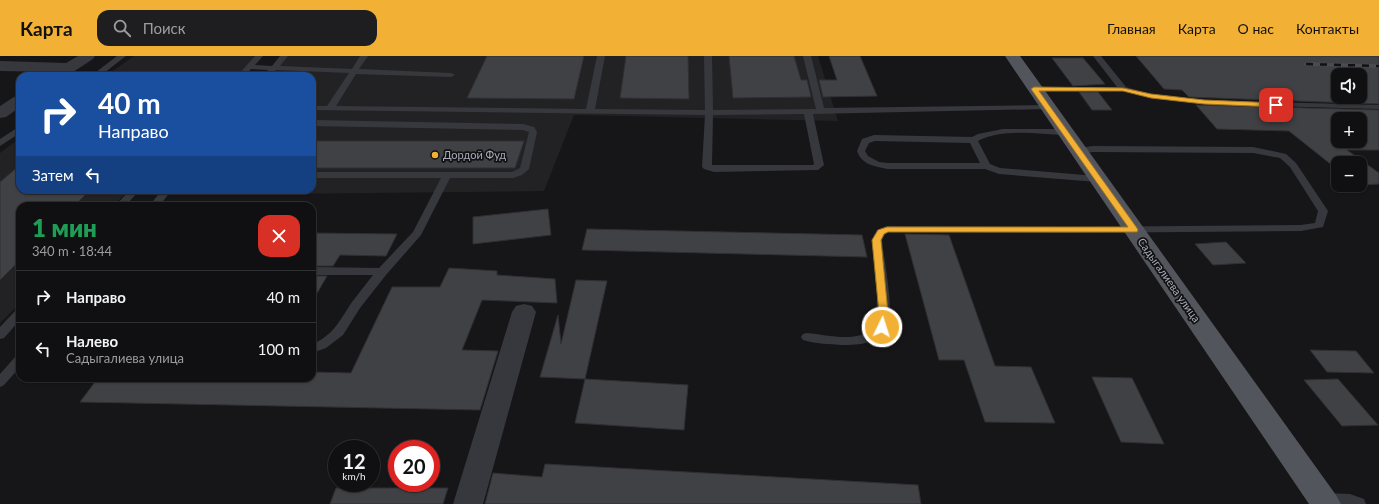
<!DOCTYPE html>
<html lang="ru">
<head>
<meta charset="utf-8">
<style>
	:root { --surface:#101012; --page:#1e1e20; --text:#f1f3f6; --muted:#9c9d9f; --line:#303032; --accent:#f2b134 }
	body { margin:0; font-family:Lato,sans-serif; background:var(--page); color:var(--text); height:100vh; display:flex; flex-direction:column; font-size:15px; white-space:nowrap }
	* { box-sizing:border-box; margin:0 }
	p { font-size:13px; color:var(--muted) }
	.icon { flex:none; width:22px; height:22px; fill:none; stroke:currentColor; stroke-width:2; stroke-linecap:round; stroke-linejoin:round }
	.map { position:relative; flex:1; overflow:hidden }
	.drawer { position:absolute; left:16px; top:146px; width:300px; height:180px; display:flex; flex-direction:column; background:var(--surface); border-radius:12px; box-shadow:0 1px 3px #0004,0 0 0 1px var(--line) }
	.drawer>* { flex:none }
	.guide { position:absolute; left:16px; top:16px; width:300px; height:122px; border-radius:12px; box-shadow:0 1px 3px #0004,0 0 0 1px var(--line); background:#1a4fa0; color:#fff; overflow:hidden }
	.controls { position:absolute; left:1331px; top:12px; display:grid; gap:8px }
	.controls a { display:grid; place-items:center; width:36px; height:36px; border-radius:8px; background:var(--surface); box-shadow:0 1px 3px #0004,0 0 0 1px var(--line); font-size:20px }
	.speed { position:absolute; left:328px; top:384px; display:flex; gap:8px; font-size:20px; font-weight:700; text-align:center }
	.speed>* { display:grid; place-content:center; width:52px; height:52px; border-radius:50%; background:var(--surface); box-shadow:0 1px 3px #0004,0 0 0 1px var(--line); line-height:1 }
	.speed small { font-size:10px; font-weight:400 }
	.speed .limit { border:6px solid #d22; background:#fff; color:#111 }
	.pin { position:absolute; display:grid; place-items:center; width:34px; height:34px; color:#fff; margin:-17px; border-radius:8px; box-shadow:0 2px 6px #0006 }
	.me { position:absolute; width:44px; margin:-22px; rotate:4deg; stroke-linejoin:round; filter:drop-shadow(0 0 3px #0008) }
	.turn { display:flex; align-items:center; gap:14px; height:84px; padding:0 16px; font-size:18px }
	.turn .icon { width:52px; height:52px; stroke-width:2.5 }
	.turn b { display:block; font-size:28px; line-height:34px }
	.then { display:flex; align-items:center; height:38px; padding:0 16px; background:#0003; gap:8px; font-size:15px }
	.round { display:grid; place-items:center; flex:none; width:42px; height:42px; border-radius:12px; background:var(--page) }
	.head { display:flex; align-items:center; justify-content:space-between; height:68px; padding:0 16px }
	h1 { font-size:24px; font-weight:800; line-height:30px; color:#1e9e55 }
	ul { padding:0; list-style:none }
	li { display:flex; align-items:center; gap:12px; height:52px; padding:0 16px; border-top:1px solid var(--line) }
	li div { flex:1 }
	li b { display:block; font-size:15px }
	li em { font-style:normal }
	header { display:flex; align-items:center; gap:24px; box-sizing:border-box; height:56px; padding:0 20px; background:var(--accent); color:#111 }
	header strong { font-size:19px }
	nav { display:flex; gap:22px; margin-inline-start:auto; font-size:14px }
	.search { width:280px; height:36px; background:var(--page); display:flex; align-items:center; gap:10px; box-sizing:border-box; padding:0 14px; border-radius:12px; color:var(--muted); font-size:15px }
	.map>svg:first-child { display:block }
</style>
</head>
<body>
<header>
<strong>Карта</strong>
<div class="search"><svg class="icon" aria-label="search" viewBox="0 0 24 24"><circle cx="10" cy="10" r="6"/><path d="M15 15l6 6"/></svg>Поиск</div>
<nav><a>Главная</a><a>Карта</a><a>О нас</a><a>Контакты</a></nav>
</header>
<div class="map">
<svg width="1379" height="448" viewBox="0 0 1379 448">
	<rect width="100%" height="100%" fill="#161618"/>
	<path fill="#222225" d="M134,0H258L238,20H106Z
		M287,0H818L838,65L574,59L544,135L182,139L186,134H312V20H272Z
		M20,82V134H129L113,150H20V247L0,267V97Z"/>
	<path fill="#404145" stroke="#303034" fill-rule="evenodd" d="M487,0H584L574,43L467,42Z
		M626,0H688L689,43L620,42Z
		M729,0H794L801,24H807L811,41L733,42Z
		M829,0H860L877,40L823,41L819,24H837Z
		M1136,0H1379V48L1189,41L1182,34L1164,33ZM1338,19H1360V41H1338Z
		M1052,2H1083L1105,28L1073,30Z
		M1079,36H1098L1112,54H1092Z
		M1196,49L1379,54V94H1347L1379,117V128L1360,129V107H1338V114L1289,75L1217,73ZM1338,63H1360V85H1338Z
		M312,85H524L515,112H312Z
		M20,109V134H90L74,150H20V204L0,224V126Z
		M548,153L551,179L473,188V161Z
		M587,173L862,179L867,201L582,194Z
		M312,177L397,178L386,200L340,199L333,210H312Z
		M905,178L949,179L995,310L1031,311L1055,367L985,366L964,304H939Z
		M1226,186L1246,207L1213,209L1195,188Z
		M449,212L497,215V219L555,223L557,247L482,244L462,294L498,295L480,354L80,346L98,322H312V316L351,317L392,231H440Z
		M312,220H327L312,246Z
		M576,224L607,225L585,323L540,321L558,259L561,288Z
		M1310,294L1356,295L1374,317L1327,316Z
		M1092,321L1132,322L1164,388L1121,386Z
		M585,323L688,329L684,374L575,367Z
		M1338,323L1378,369L1342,370L1304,324Z
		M545,408L918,429L921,448H485L493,417L542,421Z
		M336,432H448L443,448H330Z"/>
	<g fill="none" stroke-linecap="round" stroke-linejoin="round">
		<path fill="#37383d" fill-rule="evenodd" d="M117,0H126L100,20H91Z
			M255,0H263L255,9L272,10L280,0H288L280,10L352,13L360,0H368L359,13L451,17L455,19L451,21L356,18L336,50L586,53L597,0H605L595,53L705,54L704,0H712L713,54L816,53L803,0H811L824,52L1047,49L1051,51L1047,53L813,58L824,109L818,114L714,116L704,113L702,111L705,59L312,54V50H327L349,17L276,14L271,20H263L268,14L251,13L245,20H237ZM804,58L814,108L813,109H712L713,59Z
			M1093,0H1101L1126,31L1151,38L1204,44L1379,49V53L1204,48L1151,42L1123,35H1034L1030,33L1034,31H1117Z
			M312,64L523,68L534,71L537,76L529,113L522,119L513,122H450L421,179L386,219L360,252L343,279L326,292L312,297V288C333,280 340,264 352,246C359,237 366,228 373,219H312V211L379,212L413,176L441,122H312V116H512L520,112L529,76L523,74L312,70Z
			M20,70V77L0,90V83Z
			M1003,73H1064L1068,76L1064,79C1037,78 1003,72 978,85L990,108L1000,112L1097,120L1102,123L1097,126L999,118L985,113H888C874,110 862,109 857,95L862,83L874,79L972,81L978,78ZM875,85L970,87L980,107H888L879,106L868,100L865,95L869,87Z
			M1093,90L1253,91L1286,98L1296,107L1328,155L1323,171L1301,175L1070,177L889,176L885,178L882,184C884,205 894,252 888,270C882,288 858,289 843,289C830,288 815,288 803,284L801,281L803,278L807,277C829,279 859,288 876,270L877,240L872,184L877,174L887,170L1070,171L1301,169L1315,167L1318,155L1290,111L1280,102L1253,97L1093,96L1078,98L1074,95L1078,92Z
			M130,134H140L125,150H115Z
			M162,134H172L159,150H149Z
			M20,253V264L4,282L0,283V271L16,254Z
			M20,298V311L4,329L0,331V318L16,300Z
			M1324,437L1350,438L1364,443L1366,448H1319L1317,443L1319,438Z"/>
		<path fill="#37383d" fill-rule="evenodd" d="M78,0H95L93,3L67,20H49L53,16L0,15V5L66,7Z
			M20,39V51L6,61L0,62V50L14,41Z
			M524,248L532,250L536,256L483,448H453L512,256L516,250Z"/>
		<path fill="#53555c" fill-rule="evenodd" d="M1005,0H1020L1336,439L1341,448H1309Z"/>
		<defs>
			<path id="rail" d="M1306,8L1379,10"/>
		</defs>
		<use href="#rail" stroke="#4a4c52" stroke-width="3.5"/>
		<use href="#rail" stroke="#111113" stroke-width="2.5" stroke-dasharray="7" stroke-linecap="butt"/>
	</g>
	<path fill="#f2b134" stroke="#9d7322" d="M1034,31L1123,32L1151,38L1204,44L1276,47L1279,49L1276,51L1204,48L1151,42L1123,35H1039L1137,172L1138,174L1137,176H888L884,178L881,184L888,257L885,274H878L877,271L879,257L872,184L878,174L887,171H1128L1031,33Z"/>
	<circle fill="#f2b134" stroke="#111113" stroke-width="1.5" cx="435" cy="99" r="4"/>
	<g text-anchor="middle" stroke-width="3.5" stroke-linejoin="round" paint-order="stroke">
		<g font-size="11" fill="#a8adb8" stroke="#111113" text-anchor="start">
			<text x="443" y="103">Дордой Фуд</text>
		</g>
		<g font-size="11" fill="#a8adb8" stroke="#111113">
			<text transform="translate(1169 224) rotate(55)" y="4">Садыгалиева улица</text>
		</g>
	</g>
</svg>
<div class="controls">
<a><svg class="icon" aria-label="sound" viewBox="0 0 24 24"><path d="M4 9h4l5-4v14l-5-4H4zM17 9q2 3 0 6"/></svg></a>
<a>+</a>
<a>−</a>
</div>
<div class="speed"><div>12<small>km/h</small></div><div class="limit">20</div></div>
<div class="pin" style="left:1276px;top:49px;background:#d93025"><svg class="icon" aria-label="arrive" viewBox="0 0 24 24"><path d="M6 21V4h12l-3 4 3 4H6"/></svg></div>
<svg class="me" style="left:882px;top:271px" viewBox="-20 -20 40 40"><circle r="17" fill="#f2b134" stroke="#fff" stroke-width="3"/><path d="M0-11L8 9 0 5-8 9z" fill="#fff"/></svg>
<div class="guide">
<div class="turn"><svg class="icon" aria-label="right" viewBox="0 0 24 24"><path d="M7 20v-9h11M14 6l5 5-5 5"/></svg><div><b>40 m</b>Направо</div></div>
<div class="then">Затем<svg class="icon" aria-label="left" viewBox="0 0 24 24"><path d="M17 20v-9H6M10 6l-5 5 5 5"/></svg></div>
</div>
<section class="drawer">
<div class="head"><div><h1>1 мин</h1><p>340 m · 18:44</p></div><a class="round" style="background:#d93025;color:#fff"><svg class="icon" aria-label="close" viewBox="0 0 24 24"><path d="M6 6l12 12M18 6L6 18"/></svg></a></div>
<ul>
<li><svg class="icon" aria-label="right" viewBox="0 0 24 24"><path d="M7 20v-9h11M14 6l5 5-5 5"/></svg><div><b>Направо</b></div><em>40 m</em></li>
<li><svg class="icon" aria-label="left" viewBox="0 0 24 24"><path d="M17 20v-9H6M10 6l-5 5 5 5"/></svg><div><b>Налево</b><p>Садыгалиева улица</p></div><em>100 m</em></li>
</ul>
</section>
</div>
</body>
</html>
